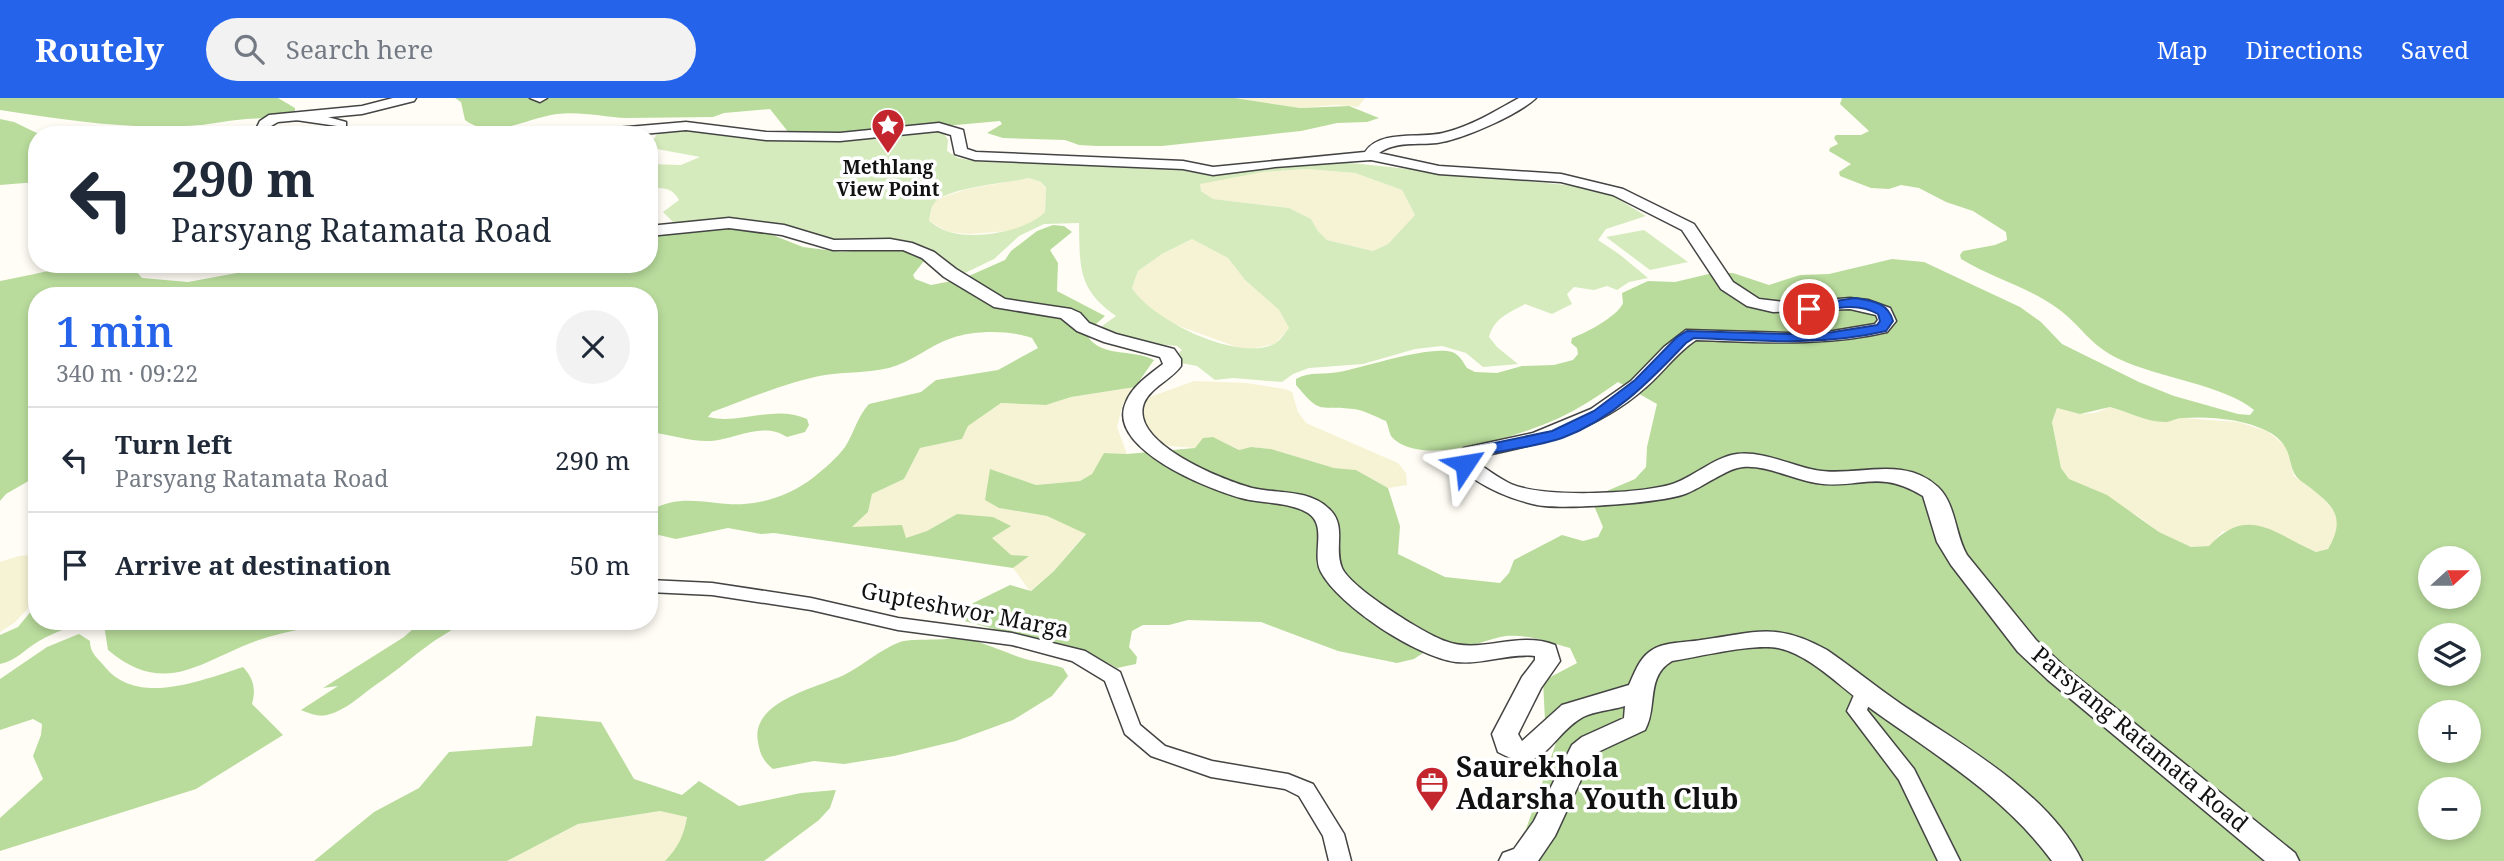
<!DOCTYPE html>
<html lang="en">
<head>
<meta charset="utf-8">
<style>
	:root { --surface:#fff; --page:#f2f2f3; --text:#1f2937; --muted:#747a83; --line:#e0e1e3; --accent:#2563eb }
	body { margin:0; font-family:"Noto Serif",serif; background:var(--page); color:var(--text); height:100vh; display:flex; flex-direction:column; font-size:26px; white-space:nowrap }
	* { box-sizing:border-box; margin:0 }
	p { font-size:23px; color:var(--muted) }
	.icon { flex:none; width:38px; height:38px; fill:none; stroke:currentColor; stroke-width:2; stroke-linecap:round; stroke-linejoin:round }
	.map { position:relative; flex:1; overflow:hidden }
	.sheet { position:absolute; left:28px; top:189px; width:630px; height:343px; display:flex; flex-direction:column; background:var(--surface); border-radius:28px; box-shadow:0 4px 10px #0003 }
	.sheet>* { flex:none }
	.hud { position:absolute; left:28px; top:28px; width:630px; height:147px; border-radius:28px; box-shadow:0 4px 10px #0003; background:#fff; color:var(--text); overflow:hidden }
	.needle { width:46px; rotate:69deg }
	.fabs { position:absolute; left:2418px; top:448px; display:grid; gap:14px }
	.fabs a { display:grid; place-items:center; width:63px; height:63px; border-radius:50%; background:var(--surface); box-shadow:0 4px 10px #0003; font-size:35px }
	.pin { position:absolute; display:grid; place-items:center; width:60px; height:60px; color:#fff; margin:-30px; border:4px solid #fff; border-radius:50%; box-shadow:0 2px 7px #0007 }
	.me { position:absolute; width:77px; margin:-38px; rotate:57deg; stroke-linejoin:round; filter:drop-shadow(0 0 5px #0008) }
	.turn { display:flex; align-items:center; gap:24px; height:147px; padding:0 28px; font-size:32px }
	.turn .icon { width:91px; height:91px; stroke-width:2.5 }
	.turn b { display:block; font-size:49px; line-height:60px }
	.round { display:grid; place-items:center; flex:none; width:74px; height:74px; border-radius:37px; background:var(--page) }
	.head { display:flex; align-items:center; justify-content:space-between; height:119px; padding:0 28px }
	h1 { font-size:42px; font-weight:600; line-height:52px; color:var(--accent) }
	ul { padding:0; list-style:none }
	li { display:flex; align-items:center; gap:21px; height:105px; padding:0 28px; border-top:2px solid var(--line) }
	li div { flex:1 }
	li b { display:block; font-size:26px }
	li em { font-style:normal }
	header { display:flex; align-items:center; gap:42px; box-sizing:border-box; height:98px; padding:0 35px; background:var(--accent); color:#fff }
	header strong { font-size:33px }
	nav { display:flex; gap:38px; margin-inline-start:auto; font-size:24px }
	.search { width:490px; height:63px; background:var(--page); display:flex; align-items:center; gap:18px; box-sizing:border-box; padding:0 24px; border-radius:38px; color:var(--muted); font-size:26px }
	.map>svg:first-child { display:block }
</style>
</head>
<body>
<header>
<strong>Routely</strong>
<div class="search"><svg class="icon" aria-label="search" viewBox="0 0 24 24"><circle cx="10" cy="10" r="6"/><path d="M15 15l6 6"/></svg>Search here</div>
<nav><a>Map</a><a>Directions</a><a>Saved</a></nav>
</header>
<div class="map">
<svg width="2504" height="763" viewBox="0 0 2504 763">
	<rect width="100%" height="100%" fill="#fffdf5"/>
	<path fill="#f6f3d4" d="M1235,0H1365L1358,9L1337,7L1300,10Z
		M1306,71L1355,75L1402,92L1415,117L1388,146L1373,153L1327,142L1318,133L1311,121L1289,110L1213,101L1201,93L1199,85L1263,74Z
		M1029,80L1041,84L1046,91L1045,114L1034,125L1010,133L969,136L948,134L929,123L933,106L939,100L968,91Z
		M1192,141L1228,160L1245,182L1279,212L1289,230L1275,246L1245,252L1168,224L1141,203L1132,190L1138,173L1162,156Z
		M1194,283L1246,285L1285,291L1292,294L1298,314L1306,325L1398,365L1406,375L1407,387L1388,390L1356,372L1334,370L1271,351L1251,349L1239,352L1221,343L1201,345L1195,350L1159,347L1147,337L1140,309L1147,300Z
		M1135,289L1123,305L1117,329L1127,356L1104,355L1092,376L1080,383L1036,387L990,371L999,410L1047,418L1086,435L1054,473L1030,493L1013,470L1028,458L1011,457L957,416L927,433L906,440L851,430L868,414L872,396L904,381L920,350L962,341L968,328L1001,305L1046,307L1071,299Z
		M2110,309L2150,322L2166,324L2182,320L2238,324L2267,333L2287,349L2294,378L2320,397L2337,416L2338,434L2328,451L2316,454L2291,443L2223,433L2209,448L2191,449L2159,434L2138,418L2069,381L2061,370L2052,324L2057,310L2080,316L2095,315Z
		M37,457V501L14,525L0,534V464L19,458Z
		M660,713L687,718L684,736L675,753L665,763H507L578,726Z"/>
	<path fill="#d5ebbd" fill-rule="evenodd" d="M681,30L758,39L762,42L876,40L929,33L944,35L948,42L947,53L958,60L982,64L1088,66L1177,71L1206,76L1278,66L1341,64L1584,89L1613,98L1646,118L1606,131L1598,142L1619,156L1648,180L1629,184L1617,192L1607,188L1594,192L1574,189L1567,196L1572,206L1552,216L1525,206C1509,215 1494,220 1489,239L1497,249L1518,266L1483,269L1466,255L1442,248L1415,251L1363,266L1309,270L1293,276L1282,284L1233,280L1215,282L1197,268L1181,265L1175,259L1182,252L1177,248L1147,245L1105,234L1102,228L1116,218C1077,191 1080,168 1079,125L1044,126L1019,138L994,161L965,175L949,170L936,155L921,148L833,142L805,132L760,126L674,125L663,114L679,102C672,89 663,90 649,90V66L681,67L700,59L657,51L651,45L658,35L652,32ZM1306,71L1355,75L1402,92L1415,117L1388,146L1373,153L1327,142L1318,133L1311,121L1289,110L1213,101L1201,93L1200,86L1263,74ZM1029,80L1041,84L1046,90L1045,114C1025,134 976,142 949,134C942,132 935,127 929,123C930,118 931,111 933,107C942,89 1010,85 1029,80ZM1192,141L1228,160L1245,182L1279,212L1289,230C1285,235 1279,244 1274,246C1237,264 1152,222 1132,190L1138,173L1162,156Z
		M1644,132L1688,164L1650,172L1606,139Z"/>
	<path fill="#b9dc9c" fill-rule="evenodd" d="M0,0H278L295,10V13C277,21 256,20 237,22C219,24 201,28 183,28C122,31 60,21 0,12Z
		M455,0H1235L1300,10L1349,8L1379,20L1367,24L1337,25L1301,33L1162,48H1097L1079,47L1065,42L1003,40L987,35L1002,26L1000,23L867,35H789L770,11L724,15L713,19C684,19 656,20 627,20C604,19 580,13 557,16C526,20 493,43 465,22L461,4Z
		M1842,0H2504V763H1515L1557,642L1545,622L1543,583L1577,565L1570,550C1550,544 1527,536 1506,538C1481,542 1462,556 1438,545L1414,561L1397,565L1338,553L1261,524L1188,522L1169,527H1143L1132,533L1129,549L1137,559L1136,566L1117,570L1093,557L957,521L961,511L1010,487L1031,493L1054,473L1086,436L1047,418L999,410L985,402L990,371L1036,387L1080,383L1092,376L1104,355L1127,356L1195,350L1203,340L1213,339L1239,352L1251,349L1271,351L1334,370L1356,372L1388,390L1400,428L1398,456L1445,479L1500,485L1509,475L1514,462L1562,437L1583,443L1598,439L1603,429L1592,403L1595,398L1635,381L1646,369L1647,349L1657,306L1618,284C1598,298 1579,311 1557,321C1523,336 1420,373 1391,338C1389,334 1388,327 1386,323C1376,319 1364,312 1354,311C1318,307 1322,318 1296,287V281C1310,273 1324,277 1339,274C1364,269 1431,247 1452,254C1460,257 1463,264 1467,270L1475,274L1497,275L1522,268L1554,267L1573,262L1578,256L1577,250L1571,245L1572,240C1586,235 1618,218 1623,205L1622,195L1648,183L1675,184L1713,175H1733L1769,187L1800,177L1829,176L1892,161L1924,164L2020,209L2041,224L2062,246L2139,284L2174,298L2238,316L2250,317L2254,312C2227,288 2156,279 2119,261C2088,246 2082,228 2057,210C2026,188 1992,180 1961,161L1960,157L1963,153L1995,147L2007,142L2006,134L1973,113L1946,104L1919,90L1901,87L1889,91L1871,90L1840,78L1839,74L1851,66L1829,53L1830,50L1838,46L1834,40L1836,37H1861L1869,33L1840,6ZM2110,309C2128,314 2149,325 2167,324C2172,323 2177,320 2183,320C2208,318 2244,321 2267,333C2298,349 2284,370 2301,383C2329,404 2349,416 2328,451L2316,454C2273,435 2248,407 2209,448L2191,449L2159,434L2107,397L2069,381L2061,370L2052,324L2057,310L2080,316ZM2431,460H2469V499H2431ZM2431,537H2469V576H2431ZM2431,614H2469V653H2431ZM2431,691H2469V730H2431Z
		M0,21L14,24L41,37H37V84L0,87Z
		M1053,127L1064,128L1072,134L1050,152L1058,165L1057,193L1105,218L1086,235C1098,261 1133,250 1154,262L1135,289L1071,299L1046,307L1001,305L968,328L962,341L920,350L904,381L872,396L868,414L852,429L902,427L906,440L927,433L957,416L993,419L1011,428L992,440L1011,457L1029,458L1013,470L774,435L761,436L728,430L676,441L650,435L649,414C679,393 711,408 744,406C768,405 795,394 814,379C824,371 838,359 845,349C854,335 857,319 869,306L921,294L936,282L998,272L1038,250L1032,240C1010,232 974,232 952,240C930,247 912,264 889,270C868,275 846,274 825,277C786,284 749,301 712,314L708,319C740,327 775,306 807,321L809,327L805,334L787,339C763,323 736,341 711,343C691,344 669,336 649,334V198H37V378L6,396L0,403V183C31,178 123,151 142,180L188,184L280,167L329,171L359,166H649V135L705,130L733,131L770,136L803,149L842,154L879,150L912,153L922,156L924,163L913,177L915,181L931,187L962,181L1005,162L1011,153L1037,133Z
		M37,506V523H324C304,532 283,534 262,541C204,560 167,602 108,552L104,527C81,525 60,531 39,543C25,551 16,563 0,566V537L18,529Z
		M422,523H472C435,536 409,565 377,586C361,597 347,612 327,617C317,619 309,615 301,612L338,588L323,590L404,539Z
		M79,536L90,543C90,556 98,560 105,569C138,609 202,582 243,569C254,581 256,591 252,606L283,637L196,691L0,753V720L43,681L33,658L41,637L42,626L33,621L0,632V581L47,549Z
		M954,540C975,540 999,552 1019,559C1033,564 1049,565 1063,570L1068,578L1052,598L1013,622L956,643L894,658L844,666L814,663L773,671C763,663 760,656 758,644C750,603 817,590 844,577C864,567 879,552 900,544C913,540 938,543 954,540Z
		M536,618L601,624L634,681L682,697L699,683L739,708L801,695L836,692L830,710L819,722L764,763H665C678,750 684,737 687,719L660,713L578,726L507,763H314L374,714L419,690L449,654L532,648Z"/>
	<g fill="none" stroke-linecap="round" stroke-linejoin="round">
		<defs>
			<path id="minor" d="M293,16L324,18L346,24V31L341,34L337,33V28L289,21L288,19Z
				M649,482L712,485L811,500L898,520L1012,535L1085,553L1120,574L1140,627L1165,648L1212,663L1288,676L1313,686L1344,736L1351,763H1329L1323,738L1299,698L1285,691L1211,679L1151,658L1125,636L1105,583L1072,563L1012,547L898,532L811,512L712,497L649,494Z
				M1876,594L1883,596L1886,601L1883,606L1868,609L1867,612L1914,671L1960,763H1938L1899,682L1847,613L1854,597Z"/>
			<path id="tertiary" d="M393,0H416L414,3L362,16L278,24L271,28L267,37H253L260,23L269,17L362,8Z
				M530,0H547L540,4Z
				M1519,0H1536C1518,17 1461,42 1437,45C1417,47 1396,43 1379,55L1439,68L1561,76L1623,91L1694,126L1733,184L1759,201L1792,205L1850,200L1868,202L1890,210L1896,223L1887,234C1824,249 1760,244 1696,242C1676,255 1663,275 1645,290C1597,333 1539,347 1477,359L1474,363C1486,370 1498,380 1511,386C1543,400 1634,396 1669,387C1692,381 1713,359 1737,356C1763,353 1790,367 1815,372C1855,380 1903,356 1938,389C1956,406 1955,437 1967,457L2036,542L2066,570L2295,755L2299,763H2265L2048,582L2018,554L1951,467L1937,444L1923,398C1877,370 1860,392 1816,385C1792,381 1767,367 1743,369C1727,370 1702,390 1685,396C1660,405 1563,412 1537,407C1514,402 1494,394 1474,381C1464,374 1456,371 1453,359L1464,350L1533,335L1591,311L1631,283L1664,249L1686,232L1790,235L1833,233L1875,226L1878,222L1876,217L1850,211L1773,214L1747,208L1721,191L1682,132L1613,97L1561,84L1439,76L1371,62L1275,69L1213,77L1183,71L975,62L955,56L951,37L938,33L840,43L766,42L686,32L632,37H574L581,33L686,24L766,34L840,35L939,25L963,32L967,51L976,54L1183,63L1213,69L1365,54C1380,31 1420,41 1443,35C1470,29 1495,13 1519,0Z
				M729,120L784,127L834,142L890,141L912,145L934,154L956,171L1005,201L1071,211L1080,215L1089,225L1116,236L1174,251L1181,261V268C1171,282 1151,289 1144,305C1129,345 1223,382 1252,390C1277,396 1308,391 1328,410C1348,427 1333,449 1342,470C1351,490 1423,535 1445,543C1480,557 1518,532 1555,547L1560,563L1541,590L1518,636L1522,643L1562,607L1629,587C1634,576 1639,562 1648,555C1662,543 1684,545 1701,542C1755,535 1775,523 1827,552C1852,569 1876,589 1901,606C1962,647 2049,695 2082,763H2052C2002,695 1930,654 1863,605C1837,586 1810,557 1778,550C1754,545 1698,559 1672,563C1645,579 1658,609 1645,632L1600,653L1591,660L1555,738L1538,763H1499L1503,755L1514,751L1534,723L1572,647L1582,639L1624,620L1625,608C1612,612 1595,613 1583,619C1549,638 1545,680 1498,654L1492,636L1522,579L1535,562V558C1508,555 1482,567 1456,564C1417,559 1339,508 1321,474C1311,456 1328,428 1308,415C1288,403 1262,406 1241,400C1208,391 1105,350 1126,304C1133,287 1149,277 1163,266L1160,259L1104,244L1077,233L1061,220L994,209L944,179L922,160L903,152H833L782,137L729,130L649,138V128Z"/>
		</defs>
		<use href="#minor" stroke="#444" stroke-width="3"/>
		<use href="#tertiary" stroke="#444" stroke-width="3"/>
		<use href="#minor" fill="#fff" fill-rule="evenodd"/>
		<use href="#tertiary" fill="#fff" fill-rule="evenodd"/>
	</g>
	<path fill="#2563eb" stroke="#184099" stroke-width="2" d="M1855,200C1872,203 1888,204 1893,223L1886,233C1823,248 1759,243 1694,240L1686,245C1650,283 1613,321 1562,340C1535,349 1504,352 1476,358L1471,360L1470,369L1465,371L1457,366L1455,359L1466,351L1552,333L1594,313L1635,282L1677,239L1687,233L1790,236L1833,234L1877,227L1880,223L1878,216C1856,203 1833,211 1809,215L1803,211L1809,207Z"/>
	<defs>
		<symbol id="sight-pin" viewBox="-11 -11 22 30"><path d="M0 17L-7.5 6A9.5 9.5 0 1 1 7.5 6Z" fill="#c4262e" stroke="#fff"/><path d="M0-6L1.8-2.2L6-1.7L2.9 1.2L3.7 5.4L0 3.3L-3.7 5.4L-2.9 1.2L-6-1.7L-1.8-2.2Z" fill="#fff"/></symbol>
		<symbol id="office-pin" viewBox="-11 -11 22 30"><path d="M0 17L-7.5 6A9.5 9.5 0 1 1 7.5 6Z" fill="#c4262e" stroke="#fff"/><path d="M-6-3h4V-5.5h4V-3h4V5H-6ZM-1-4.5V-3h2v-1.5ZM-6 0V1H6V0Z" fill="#fff"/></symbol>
	</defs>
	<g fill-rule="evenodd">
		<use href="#sight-pin" x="869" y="8" width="38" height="52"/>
		<use href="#office-pin" x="1413" y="666" width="38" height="52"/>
	</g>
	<g text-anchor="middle" stroke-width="7" stroke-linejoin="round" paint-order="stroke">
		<g font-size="19" font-weight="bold" fill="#111" stroke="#fff">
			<text x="888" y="76">Methlang<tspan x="888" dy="22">View Point</tspan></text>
		</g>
		<g font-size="23" fill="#111" stroke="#fff">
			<text transform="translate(965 512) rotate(11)" y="8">Gupteshwor Marga</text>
			<text transform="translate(2140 641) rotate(40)" y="8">Parsyang Ratamata Road</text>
		</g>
		<g font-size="28" font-weight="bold" fill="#111" stroke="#fff" text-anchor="start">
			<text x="1456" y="679">Saurekhola<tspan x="1456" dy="32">Adarsha Youth Club</tspan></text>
		</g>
	</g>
</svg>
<div class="fabs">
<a><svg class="needle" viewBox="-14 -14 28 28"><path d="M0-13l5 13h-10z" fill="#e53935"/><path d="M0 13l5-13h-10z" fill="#747a83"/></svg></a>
<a><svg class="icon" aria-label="layers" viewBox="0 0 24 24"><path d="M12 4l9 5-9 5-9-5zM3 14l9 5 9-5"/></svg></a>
<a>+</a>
<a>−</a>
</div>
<div class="pin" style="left:1809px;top:211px;background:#d93025"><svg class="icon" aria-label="arrive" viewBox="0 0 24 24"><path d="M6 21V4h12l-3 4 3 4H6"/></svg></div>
<svg class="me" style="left:1465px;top:366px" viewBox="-20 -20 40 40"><path d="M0-17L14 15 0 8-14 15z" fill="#2563eb" stroke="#fff" stroke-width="4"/></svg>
<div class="hud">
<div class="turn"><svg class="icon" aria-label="left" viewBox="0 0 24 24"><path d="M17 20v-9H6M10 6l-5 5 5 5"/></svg><div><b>290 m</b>Parsyang Ratamata Road</div></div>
</div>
<section class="sheet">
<div class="head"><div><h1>1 min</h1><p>340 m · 09:22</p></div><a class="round"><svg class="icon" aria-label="close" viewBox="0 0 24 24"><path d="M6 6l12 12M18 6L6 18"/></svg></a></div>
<ul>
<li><svg class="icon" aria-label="left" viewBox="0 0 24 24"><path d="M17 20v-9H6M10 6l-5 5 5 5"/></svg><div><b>Turn left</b><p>Parsyang Ratamata Road</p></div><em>290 m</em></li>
<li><svg class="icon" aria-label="arrive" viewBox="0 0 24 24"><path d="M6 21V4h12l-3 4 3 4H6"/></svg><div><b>Arrive at destination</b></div><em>50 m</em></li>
</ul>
</section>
</div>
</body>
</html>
